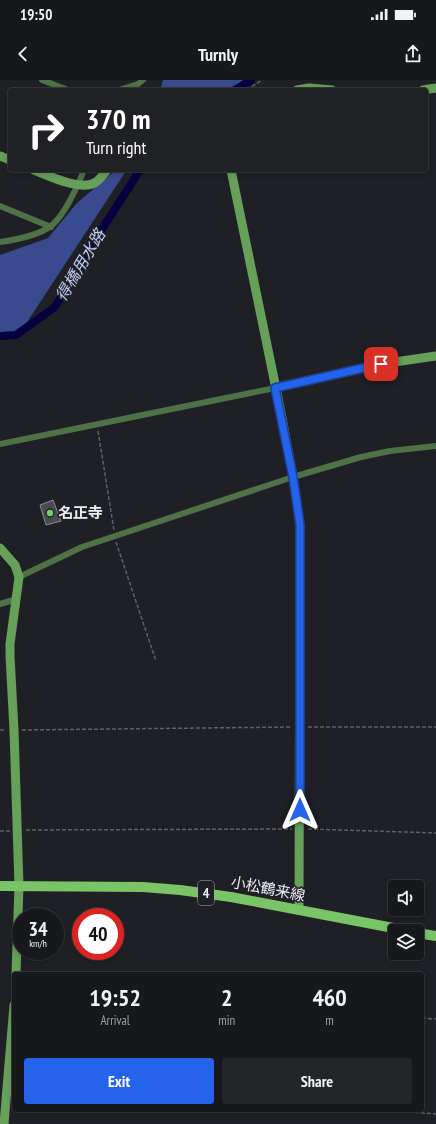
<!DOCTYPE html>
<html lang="en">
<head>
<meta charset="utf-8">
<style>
	:root { --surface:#16181c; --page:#232529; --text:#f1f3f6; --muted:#9ea0a3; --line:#35373b; --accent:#2563eb }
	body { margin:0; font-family:"PT Sans Narrow","Noto Sans JP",sans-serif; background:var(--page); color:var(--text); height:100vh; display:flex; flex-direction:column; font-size:15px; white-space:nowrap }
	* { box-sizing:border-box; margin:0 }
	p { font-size:13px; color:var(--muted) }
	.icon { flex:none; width:22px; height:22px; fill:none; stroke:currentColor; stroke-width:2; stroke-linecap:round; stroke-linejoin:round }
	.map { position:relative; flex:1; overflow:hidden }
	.drawer { position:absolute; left:12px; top:892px; width:412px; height:140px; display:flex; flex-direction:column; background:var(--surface); border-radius:4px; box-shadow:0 2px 6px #0003,0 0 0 1px var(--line) }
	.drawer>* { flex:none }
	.hud { position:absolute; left:8px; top:8px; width:420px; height:84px; border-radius:4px; box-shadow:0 2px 6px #0003,0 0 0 1px var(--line); background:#202124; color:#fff; overflow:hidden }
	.buttons { position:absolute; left:388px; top:800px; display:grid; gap:8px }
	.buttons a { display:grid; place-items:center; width:36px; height:36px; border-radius:4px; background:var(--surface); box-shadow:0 2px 6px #0003,0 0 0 1px var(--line); font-size:20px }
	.speed { position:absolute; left:12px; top:828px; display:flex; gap:8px; font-size:20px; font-weight:700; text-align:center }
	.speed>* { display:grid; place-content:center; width:52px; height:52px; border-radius:50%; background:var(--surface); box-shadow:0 2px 6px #0003,0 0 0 1px var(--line); line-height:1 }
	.speed small { font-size:10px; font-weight:400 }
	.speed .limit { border:6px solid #d22; background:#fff; color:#111 }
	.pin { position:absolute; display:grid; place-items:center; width:34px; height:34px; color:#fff; margin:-17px; border-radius:8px; box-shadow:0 2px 6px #0006 }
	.me { position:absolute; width:44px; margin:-22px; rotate:0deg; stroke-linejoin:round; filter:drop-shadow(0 0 3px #0008) }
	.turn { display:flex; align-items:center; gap:14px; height:84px; padding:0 12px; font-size:18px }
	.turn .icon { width:52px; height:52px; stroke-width:2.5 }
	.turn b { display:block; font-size:28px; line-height:34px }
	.eta { display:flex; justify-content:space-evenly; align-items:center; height:68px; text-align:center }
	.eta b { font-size:24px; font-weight:600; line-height:28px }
	.action { display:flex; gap:8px; margin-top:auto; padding:8px 12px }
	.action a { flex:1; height:46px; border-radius:4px; background:var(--accent); color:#fff; font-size:16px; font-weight:600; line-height:46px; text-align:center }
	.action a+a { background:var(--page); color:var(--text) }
	.status { display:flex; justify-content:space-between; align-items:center; height:28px; padding:0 20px; background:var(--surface); direction:ltr }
	.status svg { height:11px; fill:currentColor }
	header { display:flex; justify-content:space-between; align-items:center; height:52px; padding:0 12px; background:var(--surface); font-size:18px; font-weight:600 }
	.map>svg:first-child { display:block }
</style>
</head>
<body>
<div class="status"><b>19:50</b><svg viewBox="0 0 49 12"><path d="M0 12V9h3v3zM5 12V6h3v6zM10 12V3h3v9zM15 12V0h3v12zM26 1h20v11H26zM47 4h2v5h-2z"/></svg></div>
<header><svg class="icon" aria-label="back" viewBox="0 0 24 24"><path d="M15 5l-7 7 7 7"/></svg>Turnly<svg class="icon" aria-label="share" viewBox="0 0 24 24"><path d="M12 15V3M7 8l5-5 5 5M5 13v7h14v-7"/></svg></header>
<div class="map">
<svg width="436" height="1044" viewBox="0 0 436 1044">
	<rect width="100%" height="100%" fill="#1e2026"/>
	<path fill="#3a4a8e" d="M163,0H248L232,10H160Z
		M116,90H129L124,94L20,253L0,252V175L48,158L77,123Z"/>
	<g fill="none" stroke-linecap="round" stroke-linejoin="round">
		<path stroke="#060041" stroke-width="8" d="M235,10L251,0
			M0,256L16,255L55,227L86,174L140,90"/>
	</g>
	<path fill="#494b52" stroke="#8a8d95" d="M53,420L61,441L46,445L40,425Z"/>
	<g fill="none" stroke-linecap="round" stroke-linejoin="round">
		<path stroke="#5f6166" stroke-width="1.5" stroke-dasharray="4 2" stroke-linecap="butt" d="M247,10L262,0
			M98,351L114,450
			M116,462L156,581
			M308,647H436
			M0,650H6
			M22,650L292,647
			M308,749L436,753
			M26,750L292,749
			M0,751H10
			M422,938L436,939
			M385,1030L436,1034"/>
		<path stroke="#4e7146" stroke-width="6" d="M42,0L68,10
			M121,10L122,9L138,4L143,0
			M0,126L51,147
			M0,162C14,160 39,155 51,146C64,136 78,106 84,90
			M0,364L275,308
			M19,497L82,467L293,397L361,377L390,371L436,366
			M0,524L17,519"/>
		<path stroke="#66a059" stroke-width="9" d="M297,10L309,8L332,10
			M423,10L436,8
			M0,76L10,80
			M34,90C49,96 82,112 96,102C100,99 104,94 107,90
			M231,90L281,333L293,397L300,445L299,830
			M275,308L381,284L436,276
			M0,468L15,485L19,497L10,564V576L14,650L19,806L16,894
			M4,1044L14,925"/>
		<path stroke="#78c467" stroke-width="10" d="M0,806L143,807L180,810L231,817L409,851
			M417,853L436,856"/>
	</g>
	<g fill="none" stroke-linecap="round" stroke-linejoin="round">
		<defs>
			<path id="route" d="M300,730V445L293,397L275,308L381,284"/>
		</defs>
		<use href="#route" stroke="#184099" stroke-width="10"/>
		<use href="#route" stroke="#2563eb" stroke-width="7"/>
	</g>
	<circle fill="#72d25d" stroke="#1e2026" stroke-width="1.5" cx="50" cy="433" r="4"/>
	<g text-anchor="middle" stroke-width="3" stroke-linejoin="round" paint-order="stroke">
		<rect fill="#1e2026" stroke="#afb0b5" stroke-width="1" x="198" y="801" width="16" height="24" rx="3"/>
		<g font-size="14" font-weight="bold" fill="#edeef2">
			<text x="206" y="818">4</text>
		</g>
		<g font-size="15" font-weight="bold" fill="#edeef2" stroke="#1e2026" text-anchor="start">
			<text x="58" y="438">名正寺</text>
		</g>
		<g font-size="15" fill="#edeef2" stroke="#1e2026">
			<text transform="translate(268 809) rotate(11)" y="5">小松鶴来線</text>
		</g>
		<g font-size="16" font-style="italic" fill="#beccf3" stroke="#1e2026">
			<text transform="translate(80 185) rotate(-59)" y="6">得橋用水路</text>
		</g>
	</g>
</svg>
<div class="buttons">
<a><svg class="icon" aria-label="sound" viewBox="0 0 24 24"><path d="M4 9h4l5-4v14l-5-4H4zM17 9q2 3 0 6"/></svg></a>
<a><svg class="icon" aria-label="layers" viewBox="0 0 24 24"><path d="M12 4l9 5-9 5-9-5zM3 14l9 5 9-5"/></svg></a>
</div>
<div class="speed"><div>34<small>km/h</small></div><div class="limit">40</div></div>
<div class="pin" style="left:381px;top:284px;background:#d93025"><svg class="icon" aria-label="arrive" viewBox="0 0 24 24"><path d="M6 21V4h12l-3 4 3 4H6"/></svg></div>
<svg class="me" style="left:300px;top:730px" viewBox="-20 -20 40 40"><path d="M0-17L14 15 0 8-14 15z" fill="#2563eb" stroke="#fff" stroke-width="4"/></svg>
<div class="hud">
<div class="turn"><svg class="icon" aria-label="right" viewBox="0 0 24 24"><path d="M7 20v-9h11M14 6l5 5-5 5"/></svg><div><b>370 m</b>Turn right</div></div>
</div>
<section class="drawer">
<div class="eta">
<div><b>19:52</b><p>Arrival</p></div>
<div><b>2</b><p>min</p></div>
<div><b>460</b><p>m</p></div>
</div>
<div class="action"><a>Exit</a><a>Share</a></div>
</section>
</div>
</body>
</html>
